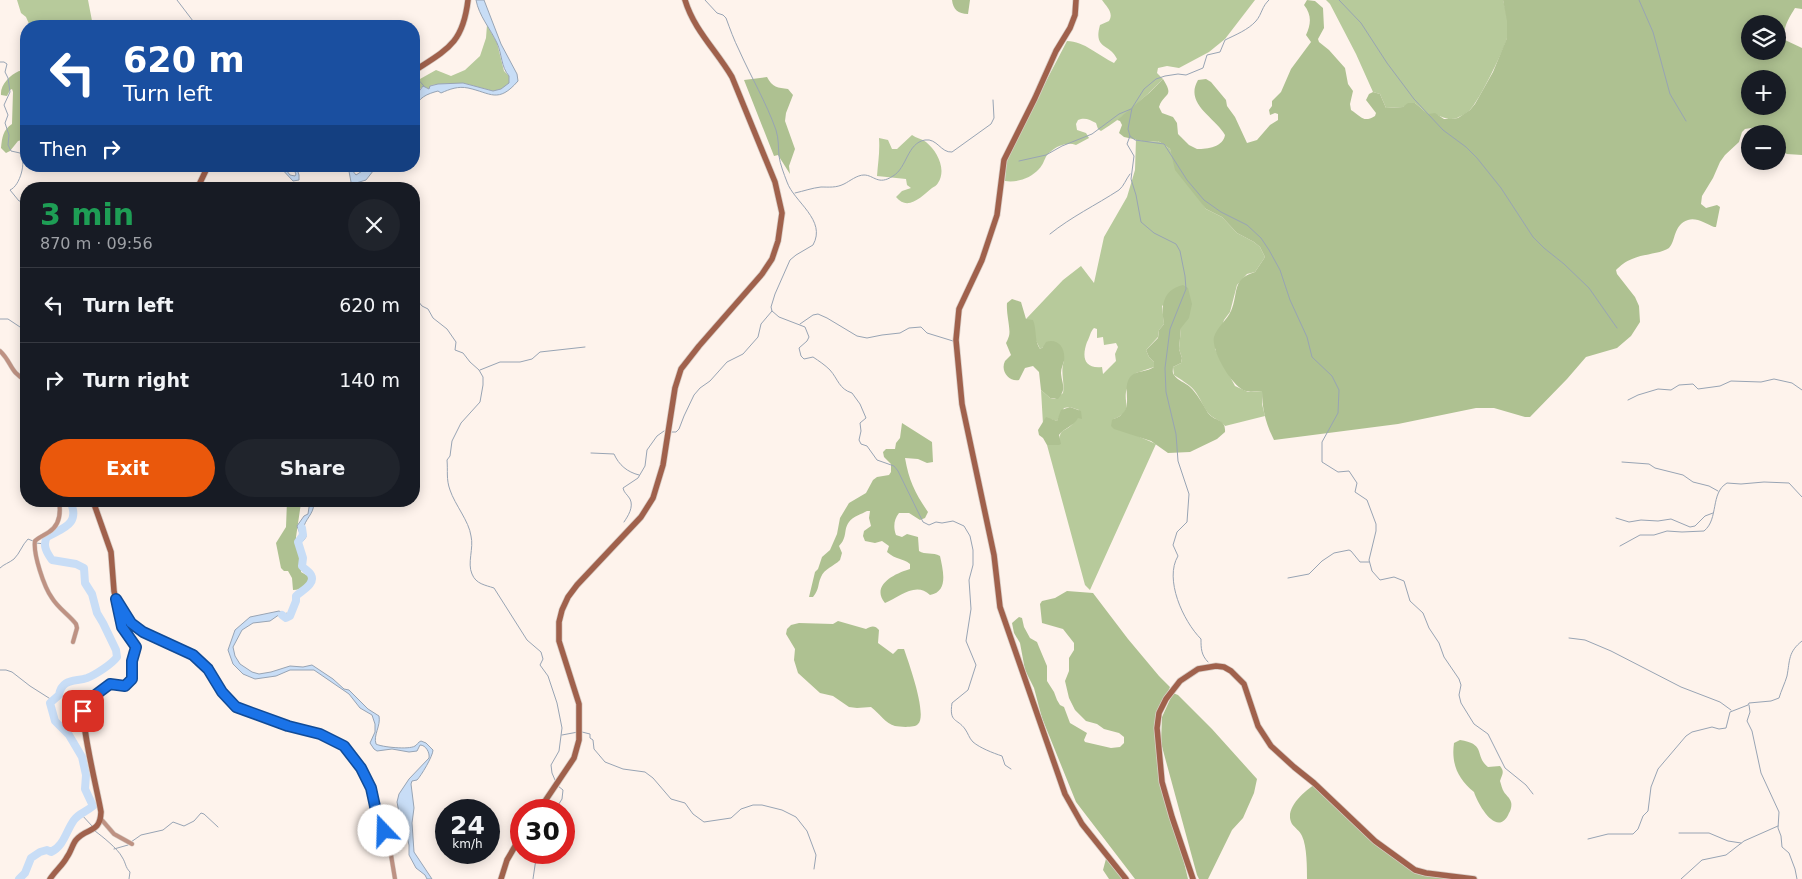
<!DOCTYPE html>
<html lang="en">
<head>
<meta charset="utf-8">
<style>
	:root { --surface:#171b24; --page:#20242c; --text:#f1f3f6; --muted:#9ea1a6; --line:#363941; --accent:#ea580c }
	body { margin:0; font-family:"DejaVu Sans",sans-serif; background:var(--page); color:var(--text); height:100vh; display:flex; flex-direction:column; font-size:19px; white-space:nowrap }
	* { box-sizing:border-box; margin:0 }
	p { font-size:16px; color:var(--muted) }
	.icon { flex:none; width:28px; height:28px; fill:none; stroke:currentColor; stroke-width:2; stroke-linecap:round; stroke-linejoin:round }
	.map { position:relative; flex:1; overflow:hidden }
	.side { position:absolute; left:20px; top:182px; width:400px; height:325px; display:flex; flex-direction:column; background:var(--surface); border-radius:20px; box-shadow:0 2px 12px #0003 }
	.side>* { flex:none }
	.guide { position:absolute; left:20px; top:20px; width:400px; height:152px; border-radius:20px; box-shadow:0 2px 12px #0003; background:#1a4fa0; color:#fff; overflow:hidden }
	.fabs { position:absolute; left:1741px; top:15px; display:grid; gap:10px }
	.fabs a { display:grid; place-items:center; width:45px; height:45px; border-radius:50%; background:var(--surface); box-shadow:0 2px 12px #0003; font-size:25px }
	.speed { position:absolute; left:435px; top:799px; display:flex; gap:10px; font-size:25px; font-weight:700; text-align:center }
	.speed>* { display:grid; place-content:center; width:65px; height:65px; border-radius:50%; background:var(--surface); box-shadow:0 2px 12px #0003; line-height:1 }
	.speed small { font-size:12px; font-weight:400 }
	.speed .limit { border:8px solid #d22; background:#fff; color:#111 }
	.pin { position:absolute; display:grid; place-items:center; width:42px; height:42px; color:#fff; margin:-21px; border-radius:10px; box-shadow:0 2px 8px #0006 }
	.me { position:absolute; width:55px; margin:-28px; rotate:339deg; stroke-linejoin:round; filter:drop-shadow(0 0 4px #0008) }
	.turn { display:flex; align-items:center; gap:18px; height:105px; padding:0 20px; font-size:22px }
	.turn .icon { width:65px; height:65px; stroke-width:2.5 }
	.turn b { display:block; font-size:35px; line-height:42px }
	.then { display:flex; align-items:center; height:48px; padding:0 20px; background:#0003; gap:10px; font-size:19px }
	.round { display:grid; place-items:center; flex:none; width:52px; height:52px; border-radius:26px; background:var(--page) }
	.summary { display:flex; align-items:center; justify-content:space-between; height:85px; padding:0 20px }
	h1 { font-size:30px; font-weight:800; line-height:38px; color:#1e9e55 }
	.cta { display:flex; gap:10px; margin-top:auto; padding:10px 20px }
	.cta a { flex:1; height:58px; border-radius:30px; background:var(--accent); color:#fff; font-size:20px; font-weight:800; line-height:58px; text-align:center }
	.cta a+a { background:var(--page); color:var(--text) }
	ul { padding:0; list-style:none }
	li { display:flex; align-items:center; gap:15px; height:75px; padding:0 20px; border-top:1px solid var(--line) }
	li div { flex:1 }
	li b { display:block; font-size:19px }
	li em { font-style:normal }
	.map>svg:first-child { display:block }
</style>
</head>
<body>
<div class="map">
<svg width="1802" height="879" viewBox="0 0 1802 879">
	<rect width="100%" height="100%" fill="#fef3ec"/>
	<path fill="#b7ca9b" fill-rule="evenodd" d="M17,0H88L93,26H30L26,17L21,13Z
		M1102,0H1255L1225,39L1209,52L1179,68L1167,66L1158,68L1157,73L1163,79C1144,98 1124,117 1101,131L1098,129L1096,123C1090,120 1085,117 1078,120L1076,124L1077,130L1086,133L1089,138L1076,145C1066,141 1054,147 1047,155C1044,160 1043,165 1039,169C1031,178 1017,183 1005,181L1006,158L1067,41C1084,41 1099,56 1114,63L1117,59C1110,43 1093,50 1100,25L1109,21C1114,13 1107,7 1102,0Z
		M1326,0H1503C1506,11 1509,23 1508,34C1507,45 1478,103 1470,110C1467,113 1461,116 1457,118C1446,122 1439,113 1428,114L1415,103L1403,107L1386,108L1380,94L1373,92L1356,54L1330,4Z
		M487,25L497,43L504,71L509,76V83L502,89L493,91L463,83L431,85L429,89L423,86L420,89V79L436,70L451,76L465,70L480,56L486,38Z
		M912,135C916,138 922,139 926,142C937,151 947,169 938,183C937,185 934,187 932,188C922,196 908,212 896,197L902,191L911,188L907,185L906,179L877,176C878,162 880,152 879,138L888,140L892,149H897Z
		M1136,139L1147,142L1158,141L1170,149L1173,158L1206,209L1222,217L1237,233L1254,242L1260,247L1265,257L1255,272L1247,274L1237,285L1230,312L1224,320L1215,349L1235,386L1248,392L1262,391V404L1265,416L1225,426C1221,420 1214,419 1209,414C1203,407 1200,397 1194,390C1189,384 1181,380 1174,375L1173,367L1181,363L1182,358L1179,349L1181,328L1162,305L1164,324L1159,330L1158,337L1146,350L1149,357L1154,362V367L1136,373C1133,379 1127,386 1126,392C1124,404 1133,411 1114,419L1126,431L1156,444L1090,590L1085,585L1047,445H1059C1059,425 1066,434 1074,422C1076,419 1077,414 1079,410L1070,407L1064,408L1057,421L1050,419L1043,424L1041,390L1050,398L1055,399L1063,393C1065,382 1060,372 1064,361L1043,347L1040,349L1026,319L1063,280L1081,266L1094,283L1104,237L1127,197L1135,170ZM1094,328L1097,329V338L1103,337L1104,345L1116,343L1118,347L1115,354L1116,361L1103,374L1102,367C1083,369 1082,356 1087,342C1090,337 1090,332 1094,328Z"/>
	<path fill="#aec191" fill-rule="evenodd" d="M952,0H970L968,14C958,14 953,9 952,0Z
		M1307,0L1315,1L1323,8L1324,28L1318,39L1319,42L1329,50L1345,68L1348,84L1353,91L1350,104L1351,110C1362,117 1363,123 1375,116L1376,113L1366,100L1369,94L1373,92L1380,94L1386,108L1403,107L1408,103H1415L1428,114L1435,113L1444,119H1452L1458,118L1470,110L1475,104L1493,72L1507,38V21L1503,0H1802V9L1795,8C1789,18 1782,28 1785,40L1802,48V155L1787,154L1778,150V134H1769L1757,127L1745,129L1742,132L1739,142L1725,155L1720,162L1713,178L1702,196L1701,204L1706,208L1717,205L1720,207L1716,227H1714C1707,224 1696,217 1688,220C1673,225 1676,241 1669,248C1660,254 1642,254 1632,259C1626,261 1620,266 1616,270L1617,274L1635,297L1639,306L1640,322L1631,336L1617,348L1586,357L1567,379L1530,417H1525L1494,408H1476L1398,424L1274,440C1266,424 1262,409 1262,391C1255,391 1249,393 1243,390C1231,384 1211,351 1214,337C1217,327 1227,320 1231,311C1239,293 1231,279 1255,272L1265,257L1260,247L1254,242L1237,233L1222,217L1206,209L1175,170L1170,149L1158,141L1147,142L1124,137L1119,133L1122,125L1120,121L1117,120L1149,93L1163,79C1175,98 1164,92 1159,107L1162,113L1173,117L1177,123L1178,134L1189,145L1197,149C1208,149 1223,147 1225,135C1215,117 1184,104 1198,80L1206,79L1211,82L1226,100L1227,106L1235,117L1247,143L1257,140L1270,125L1278,120V114L1275,113L1270,115L1269,110L1272,106V101L1281,92L1291,69L1311,42L1306,35C1311,24 1312,15 1304,5ZM1750,24H1778V51H1750ZM1750,79H1778V106H1750Z
		M19,71H26V139L18,141L10,151L6,153L1,148C2,137 3,130 12,124L13,92L12,89L10,90L7,96L1,95C0,85 10,75 19,71Z
		M767,77C772,87 778,88 788,89L793,95L786,113L785,121L795,149L789,166L790,174L778,155L774,156L744,80Z
		M1183,285L1188,288L1192,304L1189,318L1181,328L1179,349L1182,358L1181,363L1173,367C1173,370 1172,372 1174,375C1177,380 1186,383 1190,387C1196,392 1204,406 1208,413C1215,422 1226,418 1225,432L1217,439L1190,452L1168,453L1151,441L1114,429L1111,426L1112,420C1115,418 1120,417 1122,414C1133,404 1121,387 1131,376C1138,370 1147,372 1154,367V362L1149,357L1146,350L1158,338L1159,330L1164,324C1161,307 1162,290 1183,285Z
		M1012,299L1021,302L1026,319L1033,320C1037,329 1034,341 1040,349L1043,347L1046,342C1058,338 1066,348 1064,361C1063,365 1061,368 1061,373C1062,385 1067,388 1058,399L1050,398L1041,390L1039,372L1033,366L1025,368L1019,380C1009,382 1000,371 1005,361C1007,359 1009,357 1011,355L1006,343C1007,341 1008,339 1009,336C1011,329 1006,314 1007,303Z
		M1070,407L1081,411L1082,419L1078,418C1074,426 1064,428 1059,435L1061,444L1059,445H1047L1043,438L1039,435L1038,430L1046,417L1057,421L1061,410Z
		M902,423L932,442L933,462L927,463L918,459L905,458C909,481 915,493 928,512L925,518L920,520L909,513H899C894,519 893,527 896,535L902,537L907,534L918,537L919,551C925,555 933,552 940,556C943,570 949,592 930,595C916,581 899,597 885,603C870,585 896,573 910,569V564C903,558 896,560 887,552L889,546L882,541L875,543L865,541L863,536L864,531L871,526L869,518L870,511H867C862,514 853,516 849,522C843,530 848,537 839,546L842,553L840,560C834,566 824,569 821,577C817,586 820,588 813,597H809L815,572L818,569L822,557L830,550L837,534L840,518L849,503L866,493L873,480L877,477L889,475L891,472V464L884,457L883,452L886,449H895L896,443L900,438Z
		M287,501H301V503L296,537V543L302,556L301,572L310,577C308,585 302,590 293,590L292,578L288,571H284L281,568L276,543L286,527Z
		M1067,591L1093,593L1128,639L1159,676L1170,687L1158,714L1164,778L1188,879H1135L1076,802L1042,718L1034,688L1025,670L1020,643L1014,633L1012,623L1019,617L1022,618L1024,627L1030,638L1037,642L1039,647L1047,666V681L1054,692L1057,700L1060,705L1064,707L1070,723L1087,733L1084,740L1085,742L1111,748L1120,747L1124,743V737L1119,733L1104,729L1097,724L1086,721L1075,710L1069,698L1065,681L1069,671V658L1074,650V643L1063,629L1042,623L1040,604L1042,601L1055,598Z
		M838,621L866,629C871,626 875,625 879,630L878,643L893,654L898,649H904C908,661 928,715 918,724C915,728 900,727 895,726C886,724 879,713 871,707L857,708L849,707L833,696L820,693L798,673L794,660L795,649L786,634L787,629L791,625L799,623L833,624Z
		M1173,693L1178,695L1212,729L1257,779L1254,793L1243,818L1232,830L1208,879H1199L1197,875L1161,743L1162,717Z
		M1460,740C1487,744 1474,756 1488,767L1500,766C1505,772 1502,774 1500,781C1501,784 1502,789 1504,792C1506,795 1510,798 1511,802C1512,805 1511,810 1509,813C1498,839 1478,805 1474,792C1458,779 1451,764 1454,743Z
		M1317,783L1373,838L1404,861L1421,870L1479,879H1307C1307,868 1307,846 1302,836C1300,831 1295,828 1292,824C1283,808 1306,790 1317,783Z
		M1107,855L1127,879H1109L1103,870Z"/>
	<path fill="#c8ddf6" stroke="#98a4b4" d="M476,0H484L501,44L517,74L518,81C498,104 491,93 468,88C458,86 450,89 441,93L438,91C427,94 419,97 414,109V98L423,86L429,89L430,86L438,84L463,83L493,91L501,89L509,83V76C501,67 502,54 497,43C490,28 479,16 476,0Z
		M279,166H283L290,175L295,176L296,174L292,166H296L299,175V180L293,181Z
		M348,166H352V170L356,175L370,166H377L366,180L356,183L352,189H348L351,182Z
		M310,501H313C316,511 307,517 304,526L306,537L303,541L297,526L304,516L308,514Z
		M279,611L285,614L287,613L291,618L287,619L280,614L270,621L253,623L242,630L233,647L235,656L240,664L252,672L259,674L271,672L290,666L303,667L312,665L333,679L344,689L349,690L368,709L379,716C381,726 373,735 376,744C381,747 409,750 415,746C417,745 418,742 421,741L426,743L433,750C433,756 421,776 417,780L412,781L411,784L414,808L412,823L414,852L432,879H427L425,875L416,868L409,855V845L405,828L400,818L397,802L399,794L409,779L429,758C430,753 426,745 420,745L417,751L409,752L392,749L377,751L374,749L370,743L375,732V724L372,715L360,708L349,694L314,670H290L276,676L255,679L243,674L233,664L228,650L235,630L250,617Z"/>
	<g fill="none" stroke-linecap="round" stroke-linejoin="round">
		<path stroke="#98a4b4" stroke-width="1" d="M177,0L193,21L195,26
			M1339,0L1361,23L1387,63L1414,99L1443,130L1466,147L1477,158L1501,188L1533,237L1544,248L1564,264L1589,288L1617,328
			M1639,0L1653,32L1670,94L1686,121
			M0,62H4L7,64L5,72L8,78L10,92L4,105L8,115L5,123L9,135L8,145L11,151L20,153C27,161 20,186 10,190L19,201H23L26,205
			M414,75L424,86
			M1130,136L1135,140L1164,144L1187,180L1204,200L1221,212L1247,225L1261,238L1269,250L1280,270L1290,300L1307,337L1312,357L1332,376L1339,390L1338,413L1322,442V462L1338,472L1349,471L1357,483L1355,492L1367,500L1376,524V531L1369,560L1372,571L1380,580L1394,577L1404,581L1410,601L1423,613L1429,628L1439,643L1444,657L1459,679L1461,685L1459,695L1461,703L1474,724L1488,734L1505,768L1526,785L1533,794
			M1019,161L1046,155L1062,146L1092,134L1119,114L1131,109
			M795,193C804,191 812,188 821,187C829,187 836,188 844,184C850,181 857,175 864,175C874,175 878,186 893,176C907,168 907,143 925,140C937,138 941,153 952,152L991,124L994,118L993,100
			M26,206L25,212L26,218
			M1050,234C1071,217 1096,205 1119,190C1124,186 1126,179 1130,174
			M414,296L422,306L428,309L433,318L447,329L456,342L455,350L463,353L470,362L479,370L483,377V385L480,402L461,423L452,441L450,456L447,460C448,471 446,479 450,490C455,505 469,521 471,536C474,548 467,563 472,574C476,584 485,585 494,588L527,640L541,652L543,659L540,665L548,676L557,703L562,728L559,751L551,765L552,773L555,780
			M772,311L779,317L805,327L809,337L807,341L799,348L801,356L804,359L813,357C819,361 825,365 830,370C838,379 839,389 852,393L860,404L866,418L860,423L861,431L859,440L861,444L867,446L877,460L894,466L898,471L923,522L929,525L936,522L942,523L953,521L964,526L970,536L973,550V565L969,580L971,609L966,641L976,665L968,690L952,703C949,723 957,718 965,729C968,733 969,738 973,742C980,748 993,753 1002,756L1005,765L1011,769
			M0,319H8L26,331
			M800,324L813,315L818,314L827,318L857,336L867,338L882,335L900,333L909,328L921,327L927,333L953,341
			M480,370L500,362H520L532,359L540,352L585,347
			M1628,400L1638,395L1658,389L1671,390L1679,385L1693,384L1698,389L1720,386L1731,381L1761,382L1774,379L1792,383L1802,390
			M672,432H676L679,429L684,416L694,395L700,388L710,381L727,362L743,354L758,337L761,324L772,311L771,307L775,294L790,260L796,255L813,245C827,220 794,202 787,182C784,174 780,164 779,156C778,146 779,140 776,130C766,102 751,77 739,50C734,40 730,29 726,18L723,15L717,13L705,0
			M591,453L614,454C619,465 627,472 639,475
			M1622,462L1649,464L1655,468L1683,475L1693,482L1709,486L1718,491
			M1616,518L1629,522L1641,520L1658,521L1671,519L1690,527L1695,526L1705,516L1713,513
			M624,522C628,516 634,507 630,499C627,494 624,493 623,488L638,478L645,466L647,450L657,436L664,431
			M36,543L45,544
			M1620,546L1640,535H1654L1667,531L1682,532L1704,531C1719,519 1710,493 1727,483L1741,484L1764,482L1789,483L1802,497
			M0,568C4,564 9,563 14,559C20,553 22,545 28,539L33,541
			M1288,578L1309,574L1322,561L1334,553L1349,550L1351,551L1360,562H1369
			M1569,638L1585,640L1611,651L1681,687L1720,702L1731,710
			M1208,662C1201,655 1201,648 1201,639C1183,621 1164,579 1178,556L1173,545L1177,532L1187,522L1189,494L1178,461L1176,434L1166,392L1165,368L1170,329L1186,289L1185,276L1180,251L1176,244L1154,233L1141,222L1136,195L1131,179L1134,156L1127,144L1130,136L1128,129L1132,108L1144,89L1156,79L1165,76L1178,74L1186,75L1203,68L1207,55L1220,52L1225,40C1235,35 1248,30 1256,21C1262,14 1262,6 1269,0
			M0,670H6L12,672L30,686L52,700
			M1749,705L1750,712L1747,721L1752,731L1761,773L1779,812L1778,828L1781,836L1782,847L1789,853L1795,869L1797,879
			M582,732L590,734V738L593,740L594,749L605,762L623,769L645,772L653,778L671,799L685,803L693,814L704,822L731,818L741,809L753,805H762L782,810L796,817L807,831L816,855L814,869
			M562,735L578,732
			M555,810L562,799L563,790L558,786
			M81,814L92,826
			M95,831C103,837 118,849 122,857C126,863 125,867 130,872L129,879
			M1679,833H1709L1728,841L1741,843
			M1588,839L1608,834H1633L1638,829L1643,816L1648,811L1651,787L1658,769L1686,736L1692,732L1712,727L1719,729L1726,728L1730,712L1748,705L1749,703L1771,701L1779,698C1781,691 1785,683 1787,676C1790,660 1788,652 1802,641
			M131,842L141,835L163,830L173,822L184,826L194,821L201,813L204,814L218,827
			M114,849L128,845
			M533,879L537,852
			M1681,879L1702,860L1726,855L1744,841L1778,826"/>
		<path stroke="#c8ddf6" stroke-width="8" d="M282,615L286,618L290,616L296,601V596C301,591 316,584 311,575C310,572 304,569 302,566L303,558L298,542L303,535L302,528
			M19,879L25,873L31,858L40,852L47,850L51,852C64,846 66,831 74,820C79,813 86,812 93,806L85,789L86,775L82,757L69,735L55,721L50,703L59,695C62,678 75,682 87,678C95,675 112,664 117,657L116,650L103,623L97,613L92,594L85,583L84,568L76,564L52,560C47,553 42,545 47,537C63,528 81,524 70,501"/>
		<defs>
			<path id="street" d="M0,351C12,362 10,373 26,380
				M23,379V409L26,419
				M59,501C61,513 60,525 49,532C45,535 39,537 35,541C33,554 44,587 52,598C58,608 69,615 76,624L77,628L73,642
				M118,602L131,623L143,632L193,655L208,669L222,692L236,707L288,726L330,737L344,746L361,768L371,788L376,811L390,849L395,879
				M101,819L114,834L132,844"/>
			<path id="secondary" d="M1076,0L1075,15L1070,28L1056,51L1035,98L1004,160L997,215L982,260L959,309L956,340L962,404L994,555L1000,607L1065,794L1082,824L1126,879
				M414,71C448,49 463,43 468,0
				M197,189L208,166
				M539,810L574,758L579,740V704L559,641V622L562,610L568,597L577,585L641,517L653,498L663,465L675,388L681,369L699,346L762,274L772,259L778,241L782,213L775,182L732,77C716,50 694,30 685,0
				M50,879C55,871 63,865 67,857C71,852 72,845 76,840C87,827 100,834 101,812C98,793 80,722 84,708C87,698 100,689 109,684C115,681 121,687 127,685L132,679V661L136,647L121,625L114,591L111,552L93,501
				M501,879L507,860L521,836
				M1193,879L1172,817L1162,782L1157,728L1159,713L1166,699L1180,681L1198,669L1216,666L1224,667L1231,671L1244,684L1258,726L1271,746L1294,767L1314,783L1375,841L1415,870L1426,873L1474,879"/>
		</defs>
		<use href="#street" stroke="#d8cdc6" stroke-width="5"/>
		<use href="#secondary" stroke="#d8cdc6" stroke-width="7"/>
		<use href="#street" stroke="#be9283" stroke-width="4"/>
		<use href="#secondary" stroke="#a0614c" stroke-width="5.5"/>
	</g>
	<g fill="none" stroke-linecap="round" stroke-linejoin="round">
		<defs>
			<path id="route" d="M83,711L86,702L110,684L125,686L132,679V661L136,647L122,627L116,599L131,623L143,632L193,655L208,669L222,692L236,707L288,726L320,734L344,746L361,768L371,788L376,811L384,831"/>
		</defs>
		<use href="#route" stroke="#114b97" stroke-width="12"/>
		<use href="#route" stroke="#1a73e8" stroke-width="9"/>
	</g>
</svg>
<div class="fabs">
<a><svg class="icon" aria-label="layers" viewBox="0 0 24 24"><path d="M12 4l9 5-9 5-9-5zM3 14l9 5 9-5"/></svg></a>
<a>+</a>
<a>−</a>
</div>
<div class="speed"><div>24<small>km/h</small></div><div class="limit">30</div></div>
<div class="pin" style="left:83px;top:711px;background:#d93025"><svg class="icon" aria-label="arrive" viewBox="0 0 24 24"><path d="M6 21V4h12l-3 4 3 4H6"/></svg></div>
<svg class="me" style="left:384px;top:831px" viewBox="-20 -20 40 40"><circle r="19" fill="#fff"/><path d="M0-13L10 11 0 6-10 11z" fill="#1a73e8"/></svg>
<div class="guide">
<div class="turn"><svg class="icon" aria-label="left" viewBox="0 0 24 24"><path d="M17 20v-9H6M10 6l-5 5 5 5"/></svg><div><b>620 m</b>Turn left</div></div>
<div class="then">Then<svg class="icon" aria-label="right" viewBox="0 0 24 24"><path d="M7 20v-9h11M14 6l5 5-5 5"/></svg></div>
</div>
<section class="side">
<div class="summary"><div><h1>3 min</h1><p>870 m · 09:56</p></div><a class="round"><svg class="icon" aria-label="close" viewBox="0 0 24 24"><path d="M6 6l12 12M18 6L6 18"/></svg></a></div>
<ul>
<li><svg class="icon" aria-label="left" viewBox="0 0 24 24"><path d="M17 20v-9H6M10 6l-5 5 5 5"/></svg><div><b>Turn left</b></div><em>620 m</em></li>
<li><svg class="icon" aria-label="right" viewBox="0 0 24 24"><path d="M7 20v-9h11M14 6l5 5-5 5"/></svg><div><b>Turn right</b></div><em>140 m</em></li>
</ul>
<div class="cta"><a>Exit</a><a>Share</a></div>
</section>
</div>
</body>
</html>
